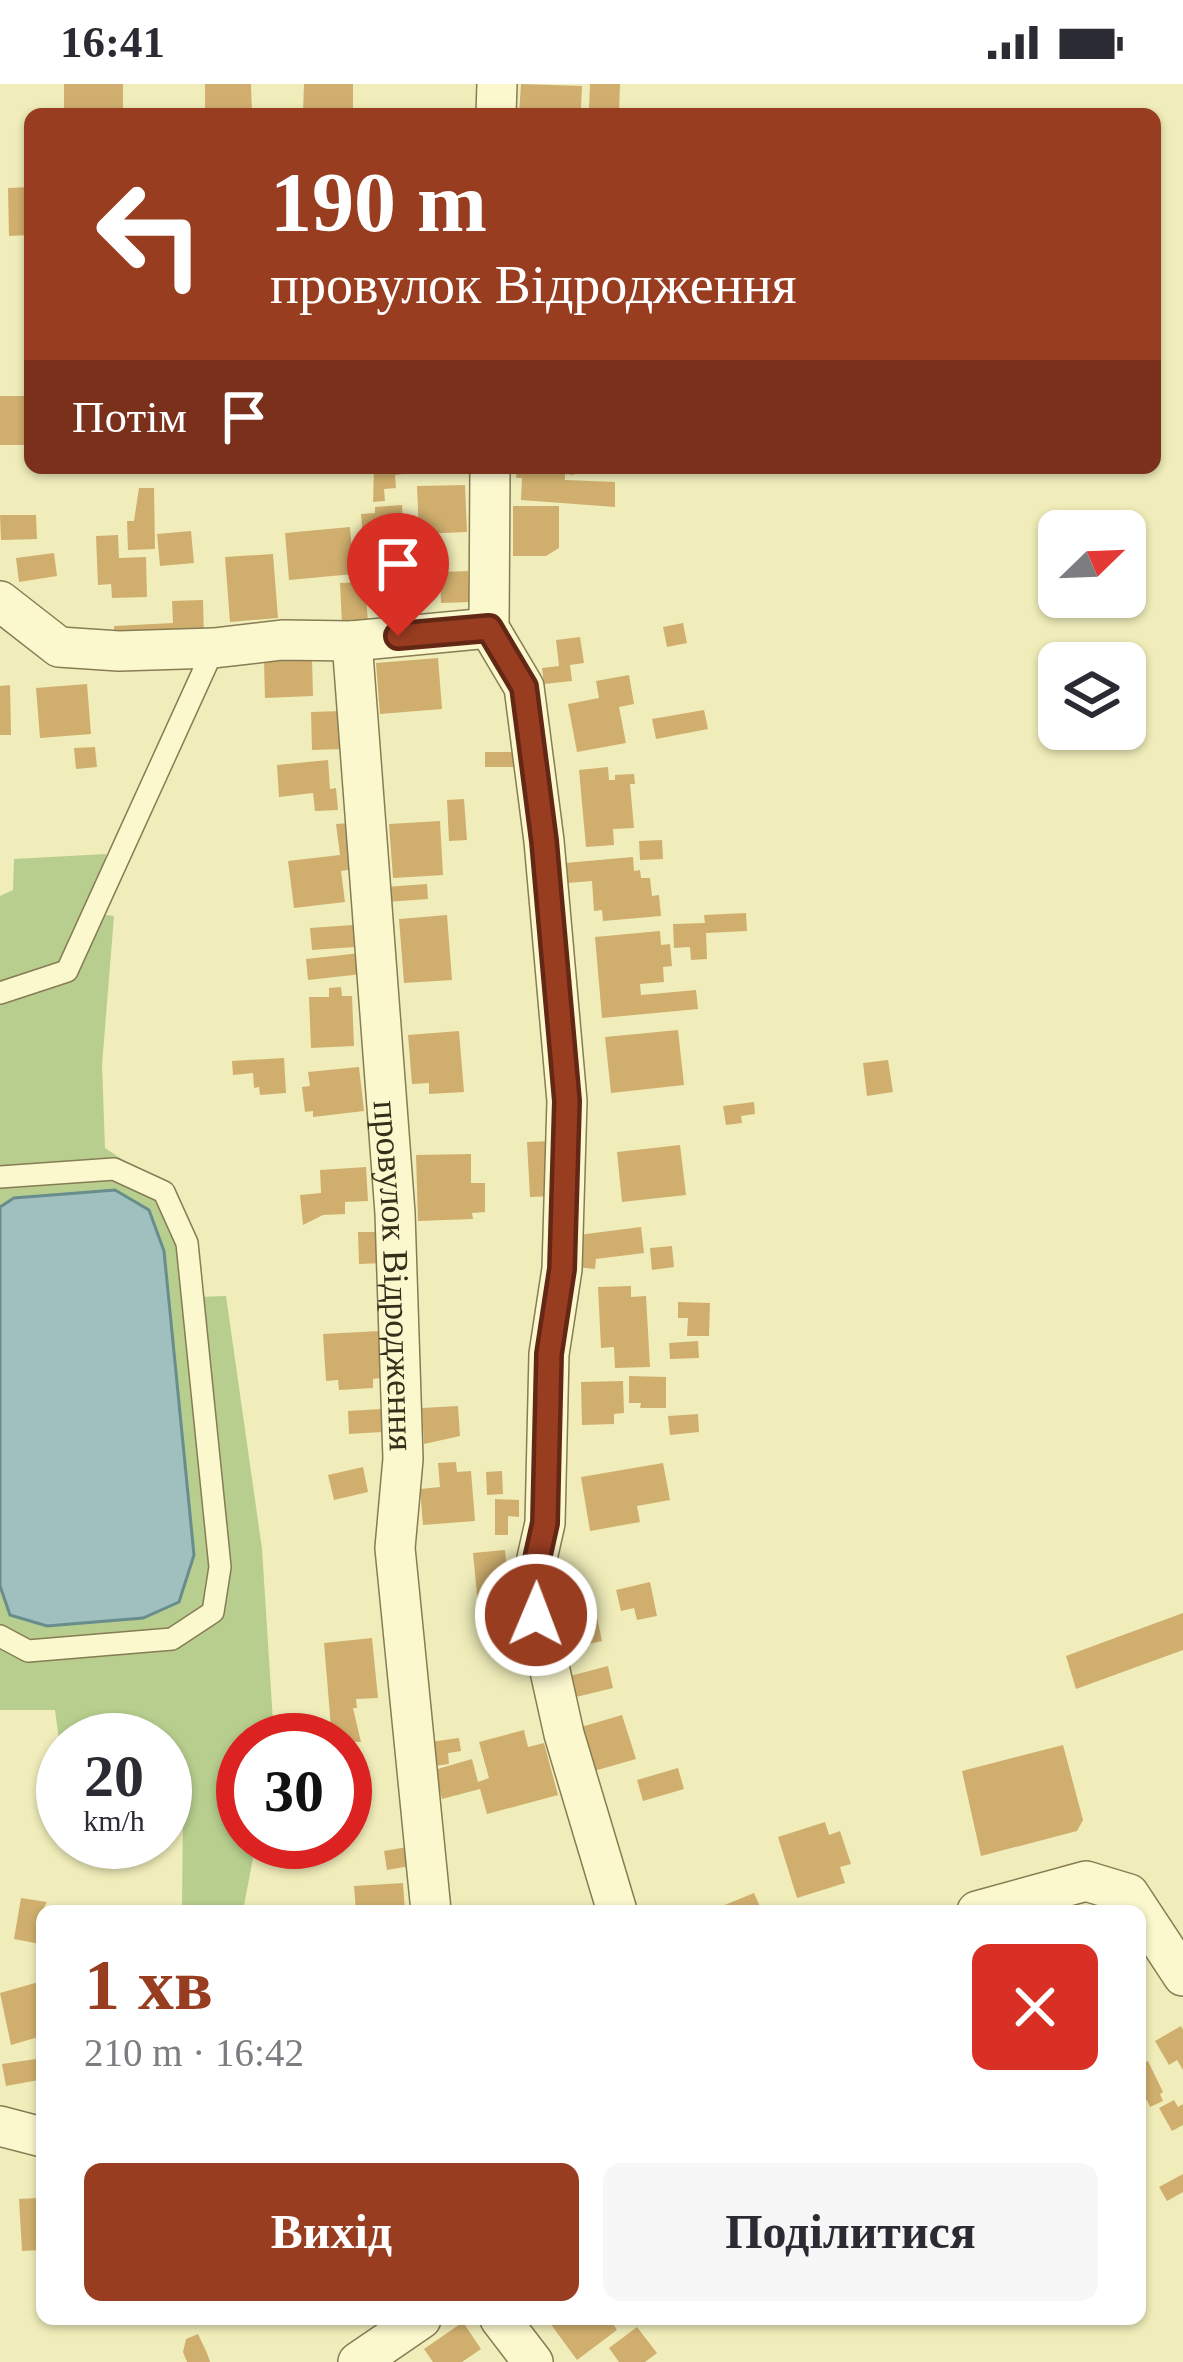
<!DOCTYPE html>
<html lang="uk">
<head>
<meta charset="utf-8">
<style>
	:root { --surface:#fff; --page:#f7f7f7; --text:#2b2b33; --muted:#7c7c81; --accent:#993d21 }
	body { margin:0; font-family:Georgia,serif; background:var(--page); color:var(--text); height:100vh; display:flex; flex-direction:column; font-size:45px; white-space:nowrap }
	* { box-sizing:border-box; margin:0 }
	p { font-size:39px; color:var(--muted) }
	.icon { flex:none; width:66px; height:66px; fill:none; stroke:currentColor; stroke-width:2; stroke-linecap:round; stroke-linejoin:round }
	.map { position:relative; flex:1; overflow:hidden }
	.details { position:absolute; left:36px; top:1821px; width:1110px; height:420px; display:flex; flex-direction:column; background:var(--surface); border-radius:18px; box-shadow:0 3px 9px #0004 }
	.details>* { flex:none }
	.hud { position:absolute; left:24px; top:24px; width:1137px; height:366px; border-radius:18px; box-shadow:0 3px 9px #0004; background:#993d21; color:#fff; overflow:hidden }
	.needle { width:78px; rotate:67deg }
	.buttons { position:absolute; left:1038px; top:426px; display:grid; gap:24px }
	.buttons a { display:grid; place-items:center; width:108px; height:108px; border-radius:18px; background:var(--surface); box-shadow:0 3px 9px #0004; font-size:60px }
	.speed { position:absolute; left:36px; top:1629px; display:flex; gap:24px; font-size:60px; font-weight:700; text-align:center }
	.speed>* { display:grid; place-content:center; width:156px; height:156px; border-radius:50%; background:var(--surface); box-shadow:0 3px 9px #0004; line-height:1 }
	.speed small { font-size:30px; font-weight:400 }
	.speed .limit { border:18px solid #d22; background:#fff; color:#111 }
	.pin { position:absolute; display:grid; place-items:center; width:102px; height:102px; color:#fff; margin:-123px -51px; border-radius:50% 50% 50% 0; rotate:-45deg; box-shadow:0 0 12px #0007 }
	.pin .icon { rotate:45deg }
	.me { position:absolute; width:132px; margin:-66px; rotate:1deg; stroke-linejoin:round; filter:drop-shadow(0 0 9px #0008) }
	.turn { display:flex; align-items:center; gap:42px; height:252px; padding:0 48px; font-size:54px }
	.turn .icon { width:156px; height:156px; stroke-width:2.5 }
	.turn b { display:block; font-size:84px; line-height:102px }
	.then { display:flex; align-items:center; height:114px; padding:0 48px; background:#0003; gap:24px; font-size:45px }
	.round { display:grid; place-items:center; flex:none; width:126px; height:126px; border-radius:18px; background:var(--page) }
	.headline { display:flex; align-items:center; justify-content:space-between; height:204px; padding:0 48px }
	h1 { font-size:72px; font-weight:600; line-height:90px; color:var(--accent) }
	.primary-button { display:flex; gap:24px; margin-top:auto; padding:24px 48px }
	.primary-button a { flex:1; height:138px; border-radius:18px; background:var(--accent); color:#fff; font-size:48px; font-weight:600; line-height:138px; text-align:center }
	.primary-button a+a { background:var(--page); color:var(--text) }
	.status { display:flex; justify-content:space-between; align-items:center; height:84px; padding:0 60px; background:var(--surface); direction:ltr }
	.status svg { height:33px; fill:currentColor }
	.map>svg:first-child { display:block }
</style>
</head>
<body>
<div class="status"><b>16:41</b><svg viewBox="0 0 49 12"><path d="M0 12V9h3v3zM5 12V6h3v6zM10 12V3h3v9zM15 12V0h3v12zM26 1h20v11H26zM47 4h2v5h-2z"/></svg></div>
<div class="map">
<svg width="1183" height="2278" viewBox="0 0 1183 2278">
	<rect width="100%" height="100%" fill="#f0edba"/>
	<path fill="#b7ce8e" d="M106,770L97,830L114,832L102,981L105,1064L170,1107L198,1213L226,1212L262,1465L274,1653L243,1656V1758H256L243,1827H182L183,1723L165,1715V1656H63V1685L55,1626H0V812L13,806L14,775Z"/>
	<path fill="#9fc0be" stroke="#678d8d" stroke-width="3" d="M115,1106L149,1126L164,1167L194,1471L179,1518L143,1534L47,1542L10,1531L0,1502V1123L14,1114Z"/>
	<path fill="#d0af6e" d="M64,0H123V26H64Z
		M205,0H251L252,30H205Z
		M304,0H353V30L303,29Z
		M521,0L582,2L581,24H589L590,0H620L619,30H519Z
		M30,103V151L9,152L8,104Z
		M0,312H30V361H0Z
		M374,384H402L403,390L395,391L396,404L384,405L385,417L373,418Z
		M517,384H575L574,391L565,390V396L615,398V423L521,416L522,394H516Z
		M465,401L467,448L419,450L417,402Z
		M139,404H154L155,465L128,466L127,437H134Z
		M402,421L404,451L363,454L361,430L375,429V423Z
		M513,422H559V464L546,472H513Z
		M0,431H36L37,455L1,456Z
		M350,443L354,490L289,496L285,449Z
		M191,447L194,479L160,482L157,450Z
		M118,451L119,474L146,473L147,513L112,514L111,500L98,501L96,452Z
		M54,469L57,492L19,498L16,474Z
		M273,470L278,534L230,538L225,473Z
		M423,481L424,501L414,502L416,523L388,525L385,484Z
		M468,487L470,518L441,519L440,488Z
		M365,498L368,538L342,540L340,499Z
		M203,516L204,553L115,557L114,542L173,539L172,517Z
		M683,539L687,559L667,563L663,543Z
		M580,553L584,579L570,581L572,597L544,600L542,584L559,582L556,556Z
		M438,574L442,625L380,630L376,579Z
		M312,575L313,612L265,614L264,577Z
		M629,591L634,620L619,623L626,659L577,668L568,620L599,614L596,597Z
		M87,600L91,650L40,654L36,604Z
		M10,601L11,651H0V602Z
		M704,626L708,645L656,655L652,635Z
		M341,627L343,665L312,666L311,628Z
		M95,663L97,683L76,685L74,664Z
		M485,668H513L516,683H485Z
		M328,676L330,705L336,704L338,726L315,727L313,709L279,713L277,681Z
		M608,683L609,696H615V691L634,690L635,700H630L634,744L613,745L614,761L586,763L579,686Z
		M464,715L467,756L449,757L447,716Z
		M440,737L443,791L393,794L389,740Z
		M349,739L354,785L341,787L345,818L294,824L288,777L340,771L336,740Z
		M662,756L663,775L640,776L639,757Z
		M633,773L634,787L640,786L641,794H650L652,812L659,811L661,832L603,837L602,826L594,827L592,797L567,799L565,779Z
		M427,800L428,815L386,818L385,803Z
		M746,829L747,847L706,849L707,875L691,876L690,863L674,864L673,840L705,839L704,831Z
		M447,831L452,896L404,899L399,835Z
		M353,841L355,863L312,866L310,844Z
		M660,847L661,861L670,860L672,882L663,883L664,898L640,900L641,911L696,906L698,925L602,934L595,853Z
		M360,869L362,890L308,896L306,875Z
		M341,903L342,912H352L354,962L311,964L309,913H329V904Z
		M678,946L684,1001L611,1009L605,953Z
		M459,947L464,1008L429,1010V999L412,1000L408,951Z
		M284,974L286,1009L260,1011L259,1003L254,1004L253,989L233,991L232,977Z
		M888,976L893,1008L867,1012L863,979Z
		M359,983L364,1027L313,1033V1027L305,1028L302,1003L310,1002L308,988Z
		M754,1018L755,1030L741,1032L742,1039L726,1041L723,1022Z
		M551,1057L554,1112L530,1113L527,1058Z
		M680,1061L686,1111L622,1118L617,1068Z
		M471,1070V1099H485V1128L472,1129L473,1135L418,1137L416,1071Z
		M366,1083L368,1117L345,1118V1130L323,1131L303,1141L300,1111L321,1109L320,1086Z
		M641,1143L644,1169L596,1175L595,1185L575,1183L578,1151Z
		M358,1148H383L384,1179L359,1180Z
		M672,1162L674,1183L652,1186L650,1164Z
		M631,1202V1213L646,1212L650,1283L615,1284L614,1263L601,1264L598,1203Z
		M678,1218L710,1219L709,1252H687L688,1234H678Z
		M379,1247L381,1294L373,1295V1304L339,1306L338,1296L326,1297L323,1250Z
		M698,1257L699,1274L670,1275L669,1259Z
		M629,1292L666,1293V1324H640L641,1319H629Z
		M623,1297L624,1329L614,1330V1340L582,1341L581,1298Z
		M458,1322L460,1352L424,1360L422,1324Z
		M381,1325L382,1348L349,1350L348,1327Z
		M698,1330L699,1348L670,1351L668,1332Z
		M456,1378L457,1388L471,1387L475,1437L423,1441L420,1405L440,1403L438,1379Z
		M663,1379L670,1416L637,1422L640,1438L590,1447L581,1393Z
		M363,1383L368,1408L334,1416L328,1391Z
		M502,1387L503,1410L487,1411L486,1388Z
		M495,1415L519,1416V1433L508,1432V1451H495Z
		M505,1466L511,1528L479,1531L473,1469Z
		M650,1498L657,1532L637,1536L634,1524L621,1527L616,1506Z
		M592,1510L602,1557L558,1567L549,1519Z
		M1183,1529V1566L1076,1605L1066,1572Z
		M372,1554L378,1614L356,1615L357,1624H353L361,1658L301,1656L298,1634L311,1633L312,1644L331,1643L324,1559Z
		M608,1582L613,1604L568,1615L562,1594Z
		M622,1631L636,1675L594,1687L581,1643Z
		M524,1646L528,1663L544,1659L558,1711L487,1730L480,1705L442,1715L434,1686L472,1675L478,1698L489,1694L479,1658Z
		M459,1654L461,1667L448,1669L449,1680L428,1683L423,1659Z
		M1063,1661L1083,1736L1077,1747L981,1772L962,1687Z
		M678,1684L684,1705L643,1717L637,1696Z
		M825,1738L829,1751L840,1747L851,1780L840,1783L845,1799L797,1814L778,1753Z
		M413,1762L416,1781L387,1786L384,1767Z
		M403,1799L405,1827H356L354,1802Z
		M754,1809L762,1827H710Z
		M21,1814L47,1818L42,1827L40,1860L14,1855Z
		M42,1897V1952L11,1961L0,1909Z
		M1181,1942L1183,1946V1986L1177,1976L1169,1981L1155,1957Z
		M36,1975L39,1996L6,2002L2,1980Z
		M1148,1977L1163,2008L1160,2010L1163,2017L1150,2023L1147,2016L1140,2019V1980Z
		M1174,2016L1178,2023L1183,2020V2041L1172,2047L1159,2024Z
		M1183,2090V2108L1167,2117L1159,2103Z
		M37,2095H42V2166L22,2167L19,2115L38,2114Z
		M547,2235H610L617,2246L577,2276Z
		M463,2238L481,2265L462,2278H433L424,2265Z
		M637,2243L657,2269L645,2278H619L609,2264Z
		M198,2250L207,2269L210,2278H187L183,2268L186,2255Z"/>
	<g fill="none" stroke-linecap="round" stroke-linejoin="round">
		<defs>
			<path id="lane" d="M0,909L67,887L214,564
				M0,1093L114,1085L164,1108L187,1159L220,1483L213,1528L172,1555L28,1567L0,1552"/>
			<g id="street">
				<path d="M496,30L497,0"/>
				<path d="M490,384L489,544L524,603L544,757L567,1017L562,1185L549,1270L545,1439L531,1501L564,1650L617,1827"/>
				<path d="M0,517L59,563L119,567L214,564L282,556L352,557L489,544"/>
				<path id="s1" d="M352,557L395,1129L403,1375L395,1464L431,1827"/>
				<path d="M977,1827L1086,1797L1129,1810L1183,1892"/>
				<path d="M0,2042L42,2053"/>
				<path d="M500,2235L533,2278"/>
				<path d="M358,2278L421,2235"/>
			</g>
		</defs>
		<use href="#lane" stroke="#877c54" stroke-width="24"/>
		<use href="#street" stroke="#877c54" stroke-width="42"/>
		<use href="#lane" stroke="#fbf8ce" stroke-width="21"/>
		<use href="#street" stroke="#fbf8ce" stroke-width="39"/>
	</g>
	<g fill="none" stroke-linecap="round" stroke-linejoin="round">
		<defs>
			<path id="route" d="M398,552L489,544L524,603L544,757L567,1017L562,1185L549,1270L545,1439L531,1502L536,1531"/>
		</defs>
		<use href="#route" stroke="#632815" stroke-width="30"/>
		<use href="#route" stroke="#993d21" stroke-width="21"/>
	</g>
	<g text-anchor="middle" stroke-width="12" stroke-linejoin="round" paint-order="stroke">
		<g font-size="36" fill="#352e1a" stroke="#f7f5ca">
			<text dy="13" stroke="none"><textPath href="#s1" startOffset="636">провулок Відродження</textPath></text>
		</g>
	</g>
</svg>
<div class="buttons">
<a><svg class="needle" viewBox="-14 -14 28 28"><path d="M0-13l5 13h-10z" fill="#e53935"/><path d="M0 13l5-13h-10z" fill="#7c7c81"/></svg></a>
<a><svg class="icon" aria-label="layers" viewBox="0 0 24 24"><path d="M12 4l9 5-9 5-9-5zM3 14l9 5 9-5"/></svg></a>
</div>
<div class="speed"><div>20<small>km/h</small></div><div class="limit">30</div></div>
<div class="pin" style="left:398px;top:552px;background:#d93025"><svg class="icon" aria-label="arrive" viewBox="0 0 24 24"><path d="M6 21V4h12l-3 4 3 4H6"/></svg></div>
<svg class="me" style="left:536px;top:1531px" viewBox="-20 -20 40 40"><circle r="17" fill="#993d21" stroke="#fff" stroke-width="3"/><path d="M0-11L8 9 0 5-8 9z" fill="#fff"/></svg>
<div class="hud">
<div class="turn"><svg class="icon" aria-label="left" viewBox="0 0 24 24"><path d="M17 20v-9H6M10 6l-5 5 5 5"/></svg><div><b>190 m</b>провулок Відродження</div></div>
<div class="then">Потім<svg class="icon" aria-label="arrive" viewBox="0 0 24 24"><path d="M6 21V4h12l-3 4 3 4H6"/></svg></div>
</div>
<section class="details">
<div class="headline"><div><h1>1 хв</h1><p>210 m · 16:42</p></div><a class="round" style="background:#d93025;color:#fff"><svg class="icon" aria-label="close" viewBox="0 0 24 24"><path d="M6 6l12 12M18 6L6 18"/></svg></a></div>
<div class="primary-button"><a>Вихід</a><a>Поділитися</a></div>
</section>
</div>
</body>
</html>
